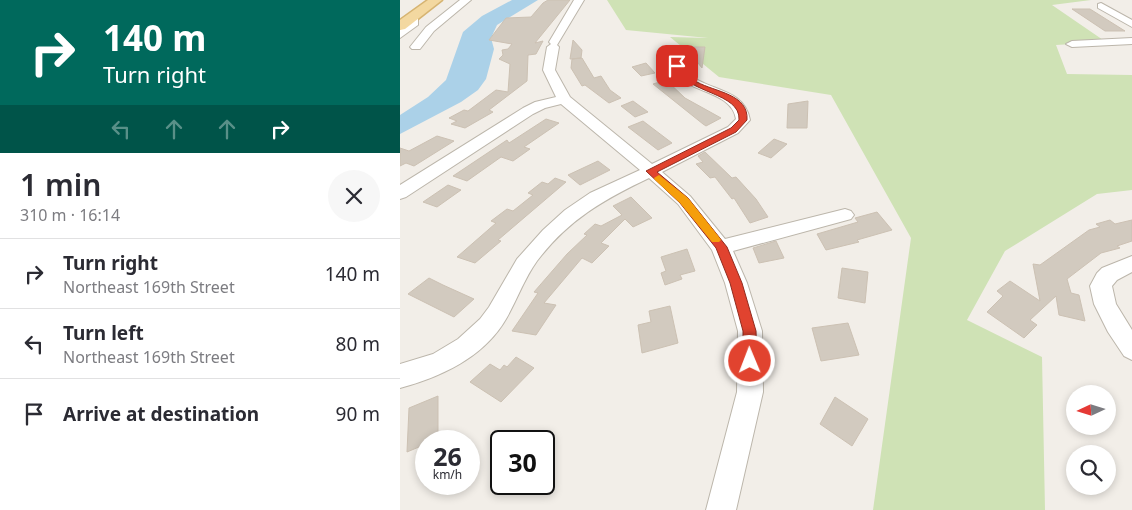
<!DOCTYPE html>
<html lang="en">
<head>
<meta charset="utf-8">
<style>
	:root { --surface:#fff; --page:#f7f7f7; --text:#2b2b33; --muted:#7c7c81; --line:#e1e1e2 }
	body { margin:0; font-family:"Noto Sans",sans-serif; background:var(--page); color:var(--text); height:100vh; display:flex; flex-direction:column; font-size:19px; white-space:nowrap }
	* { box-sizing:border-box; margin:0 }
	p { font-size:16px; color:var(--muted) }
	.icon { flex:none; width:28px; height:28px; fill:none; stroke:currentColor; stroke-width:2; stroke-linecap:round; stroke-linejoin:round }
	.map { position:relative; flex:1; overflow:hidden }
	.panel { display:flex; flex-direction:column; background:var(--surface); width:400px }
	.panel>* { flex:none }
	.hud { background:#00695c; color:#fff; overflow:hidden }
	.needle { width:32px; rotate:266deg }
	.tools { position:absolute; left:666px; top:385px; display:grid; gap:10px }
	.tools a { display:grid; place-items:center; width:50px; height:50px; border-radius:50%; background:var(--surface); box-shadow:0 2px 8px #0003; font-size:25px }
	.speed { position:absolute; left:15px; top:430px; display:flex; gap:10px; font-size:25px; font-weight:700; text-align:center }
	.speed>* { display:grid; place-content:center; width:65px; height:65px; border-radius:50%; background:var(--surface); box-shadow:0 2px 8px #0003; line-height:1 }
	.speed small { font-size:12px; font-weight:400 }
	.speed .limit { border:2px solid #111; border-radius:8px; background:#fff; color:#111 }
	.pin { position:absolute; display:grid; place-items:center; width:42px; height:42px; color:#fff; margin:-21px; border-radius:10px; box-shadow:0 2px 8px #0006 }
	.me { position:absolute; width:55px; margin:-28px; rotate:359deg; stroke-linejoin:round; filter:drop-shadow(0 0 4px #0008) }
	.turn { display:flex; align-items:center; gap:18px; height:105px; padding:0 20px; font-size:22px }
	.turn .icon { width:65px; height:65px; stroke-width:2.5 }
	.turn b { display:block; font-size:35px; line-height:42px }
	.lanes { display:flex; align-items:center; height:48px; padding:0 20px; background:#0003; justify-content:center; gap:25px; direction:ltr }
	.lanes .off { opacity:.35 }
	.round { display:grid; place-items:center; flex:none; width:52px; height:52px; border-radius:26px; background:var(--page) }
	.overview { display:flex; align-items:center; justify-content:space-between; height:85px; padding:0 20px }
	h1 { font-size:30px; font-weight:600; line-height:38px }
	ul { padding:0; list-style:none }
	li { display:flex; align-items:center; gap:15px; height:70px; padding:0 20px; border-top:1px solid var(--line) }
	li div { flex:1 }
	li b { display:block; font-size:19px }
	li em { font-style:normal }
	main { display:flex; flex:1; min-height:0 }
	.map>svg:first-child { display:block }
</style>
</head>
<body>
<main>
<section class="panel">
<div class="hud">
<div class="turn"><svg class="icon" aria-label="right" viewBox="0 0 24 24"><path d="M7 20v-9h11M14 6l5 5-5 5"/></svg><div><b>140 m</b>Turn right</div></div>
<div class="lanes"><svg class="icon off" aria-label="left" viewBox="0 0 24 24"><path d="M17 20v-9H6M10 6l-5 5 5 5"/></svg><svg class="icon off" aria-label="ahead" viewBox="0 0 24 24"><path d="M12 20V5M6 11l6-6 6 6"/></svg><svg class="icon off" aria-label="ahead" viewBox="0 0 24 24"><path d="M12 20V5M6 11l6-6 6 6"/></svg><svg class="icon" aria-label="right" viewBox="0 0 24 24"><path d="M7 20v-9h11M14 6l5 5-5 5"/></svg></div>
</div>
<div class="overview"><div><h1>1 min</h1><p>310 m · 16:14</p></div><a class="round"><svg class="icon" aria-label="close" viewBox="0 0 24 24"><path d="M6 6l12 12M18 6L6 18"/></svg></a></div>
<ul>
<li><svg class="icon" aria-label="right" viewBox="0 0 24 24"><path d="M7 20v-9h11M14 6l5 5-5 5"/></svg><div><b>Turn right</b><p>Northeast 169th Street</p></div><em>140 m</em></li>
<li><svg class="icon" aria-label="left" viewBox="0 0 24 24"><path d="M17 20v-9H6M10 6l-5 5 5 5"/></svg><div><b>Turn left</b><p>Northeast 169th Street</p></div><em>80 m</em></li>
<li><svg class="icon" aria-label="arrive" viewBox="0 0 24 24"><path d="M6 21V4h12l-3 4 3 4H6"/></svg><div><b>Arrive at destination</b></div><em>90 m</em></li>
</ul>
</section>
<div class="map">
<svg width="732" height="510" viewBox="0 0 732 510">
	<rect width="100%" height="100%" fill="#f2eee8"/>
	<path fill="#cfe2b5" d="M207,0H691L652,5L706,42L656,45L667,74L732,75V190L697,194L605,251L567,320L642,357L645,510H473L511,238L431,95L319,77L270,37L308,38L226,30Z"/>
	<path fill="#abd1e8" d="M112,0H138L97,25L91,38L94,49L86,79L78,90L61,102L0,134V115L28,97L46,80L63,32L82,16Z"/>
	<path fill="#d2cabf" stroke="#ccc1b3" d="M148,0H170L135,43L143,41L136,54L128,55L127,81L89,110L93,112L65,128L51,124L57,121L49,118L64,110L68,111L96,90L108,92L110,64L99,59L103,55L102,50L108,49L112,44L89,40L106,18L131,17L143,3Z
		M672,9H690L725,31H705Z
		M173,40L182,50L181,58L170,59Z
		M285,47H305L302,68Z
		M182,58L194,78L201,76L210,90L221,98L209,103L185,85L182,86L171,68L172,59Z
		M246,63L255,73L241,76L232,67Z
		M266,80L285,98L321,118L306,126L303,124L253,84Z
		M233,101L248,112L235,117L221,106Z
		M408,101L407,128H387L388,104Z
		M146,119L159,123L124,147L130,149L113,161L101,157L67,181L53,176L107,140L109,143Z
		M243,121L272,143L258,150L228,127Z
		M37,136L54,141L14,166L6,163L0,166V148L9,151Z
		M374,139L387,144L371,158L358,153Z
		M305,152L332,178L336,177L356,199L368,217L350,223L334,198L332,199L315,177L310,178L296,164L303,162L298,156Z
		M198,161L210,170L180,185L168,175Z
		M155,178L166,182L98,240L101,241L75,263L57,257L96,223L91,221L107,209L113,211L133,195L128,193L142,182L148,184Z
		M48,185L61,190L37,207L23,202Z
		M231,197L252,218L233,227L225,219L201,243L209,246L192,263L182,258L144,303L156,305L136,335L112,331L138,293L134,292L167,254L187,235L184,234L195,224L201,226L222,215L213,206Z
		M477,212L492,230L457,240L459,242L426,250L417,234L458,222L455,218Z
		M710,220L715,224L732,220V241L717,246L720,248L701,253L667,279L671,293L679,295L685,321L659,315L656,296L630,320L637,325L624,338L587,312L603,296L597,291L610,281L640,301L633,264L640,265L689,230L700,227L696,224Z
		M376,241L384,258L359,263L353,248Z
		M287,249L295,271L280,275L282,279L265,285L261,273L266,271L261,257Z
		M442,268L468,272L465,303L438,298Z
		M29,278L43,285L74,299L54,317L8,294Z
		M270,306L278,343L242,353L238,325L251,322L249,311Z
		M448,323L459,355L421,361L412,328Z
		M116,357L134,368L101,402L70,382L90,364L100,370L104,365L107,367Z
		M38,396V439L26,441V444L7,452L9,408Z
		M435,397L468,419L452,446L420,424Z"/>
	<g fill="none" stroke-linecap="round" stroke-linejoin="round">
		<defs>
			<path id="minor" d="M60,0H71L34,31L20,49H12L10,47L26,27Z
				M174,0H184L157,45L159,47L155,70L170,97L252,164L328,127L336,119C332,93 295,93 278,77C271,70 269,61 266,52L268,50H276C280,56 281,65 286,71C305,92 344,86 350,120L338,133L262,172L290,196L325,239L445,209L451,211L454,215L451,219L333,251L347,283L362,331L363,392L336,510H306L337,392L338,331L325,283L312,250L278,204L249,178C203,200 168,220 137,261C124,279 117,300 106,319C84,357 41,377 0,388V364L33,354L58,339L80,319L89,307L117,259L143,230L165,210L190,193L240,170L161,104L145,108L133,114L6,197L0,199V185L123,108L135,102L156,97L143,70L147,47L151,44L149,42Z
				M701,3L732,20V27L698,8V4Z
				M13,14L18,17V25L0,38V30L8,24V17Z
				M732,38V44L672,47L666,44L672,41Z
				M732,256V272L717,280L712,286L716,304L732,330V360L724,356L708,332L694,304L690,286L697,273L702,268Z"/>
			<path id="major" d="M28,0H42L5,29L0,30V20Z"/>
		</defs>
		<use href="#minor" stroke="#bcb6ab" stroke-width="2"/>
		<use href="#major" stroke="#d6b472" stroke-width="3"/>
		<use href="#minor" fill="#fff" fill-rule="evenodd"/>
		<use href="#major" fill="#f3d8a0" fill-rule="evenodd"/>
	</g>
	<path fill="#e1432f" stroke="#922c1f" d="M277,64C284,68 289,78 297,82C315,92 349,94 347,120L336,132L257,172L288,198L327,247L342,283L356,331L357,361L355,366L350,368L345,366L343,361V331L330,283L316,248L280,203L246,171L331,128L339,120C341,92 286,94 273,66Z"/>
	<path fill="#f59e0b" d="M259,175L288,198L319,237L321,240L319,242H312L280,203L255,180L254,178Z"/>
</svg>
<div class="tools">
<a><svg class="needle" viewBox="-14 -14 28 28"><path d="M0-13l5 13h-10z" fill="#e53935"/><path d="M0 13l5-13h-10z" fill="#7c7c81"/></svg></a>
<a><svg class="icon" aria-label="search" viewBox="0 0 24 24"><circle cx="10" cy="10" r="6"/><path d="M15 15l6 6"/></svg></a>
</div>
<div class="speed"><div>26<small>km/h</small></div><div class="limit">30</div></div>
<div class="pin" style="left:277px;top:66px;background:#d93025"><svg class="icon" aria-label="arrive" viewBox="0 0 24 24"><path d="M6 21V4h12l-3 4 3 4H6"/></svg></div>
<svg class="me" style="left:350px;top:361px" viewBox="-20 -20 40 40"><circle r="17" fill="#e1432f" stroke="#fff" stroke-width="3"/><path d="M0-11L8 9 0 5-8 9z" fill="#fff"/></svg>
</div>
</main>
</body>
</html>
